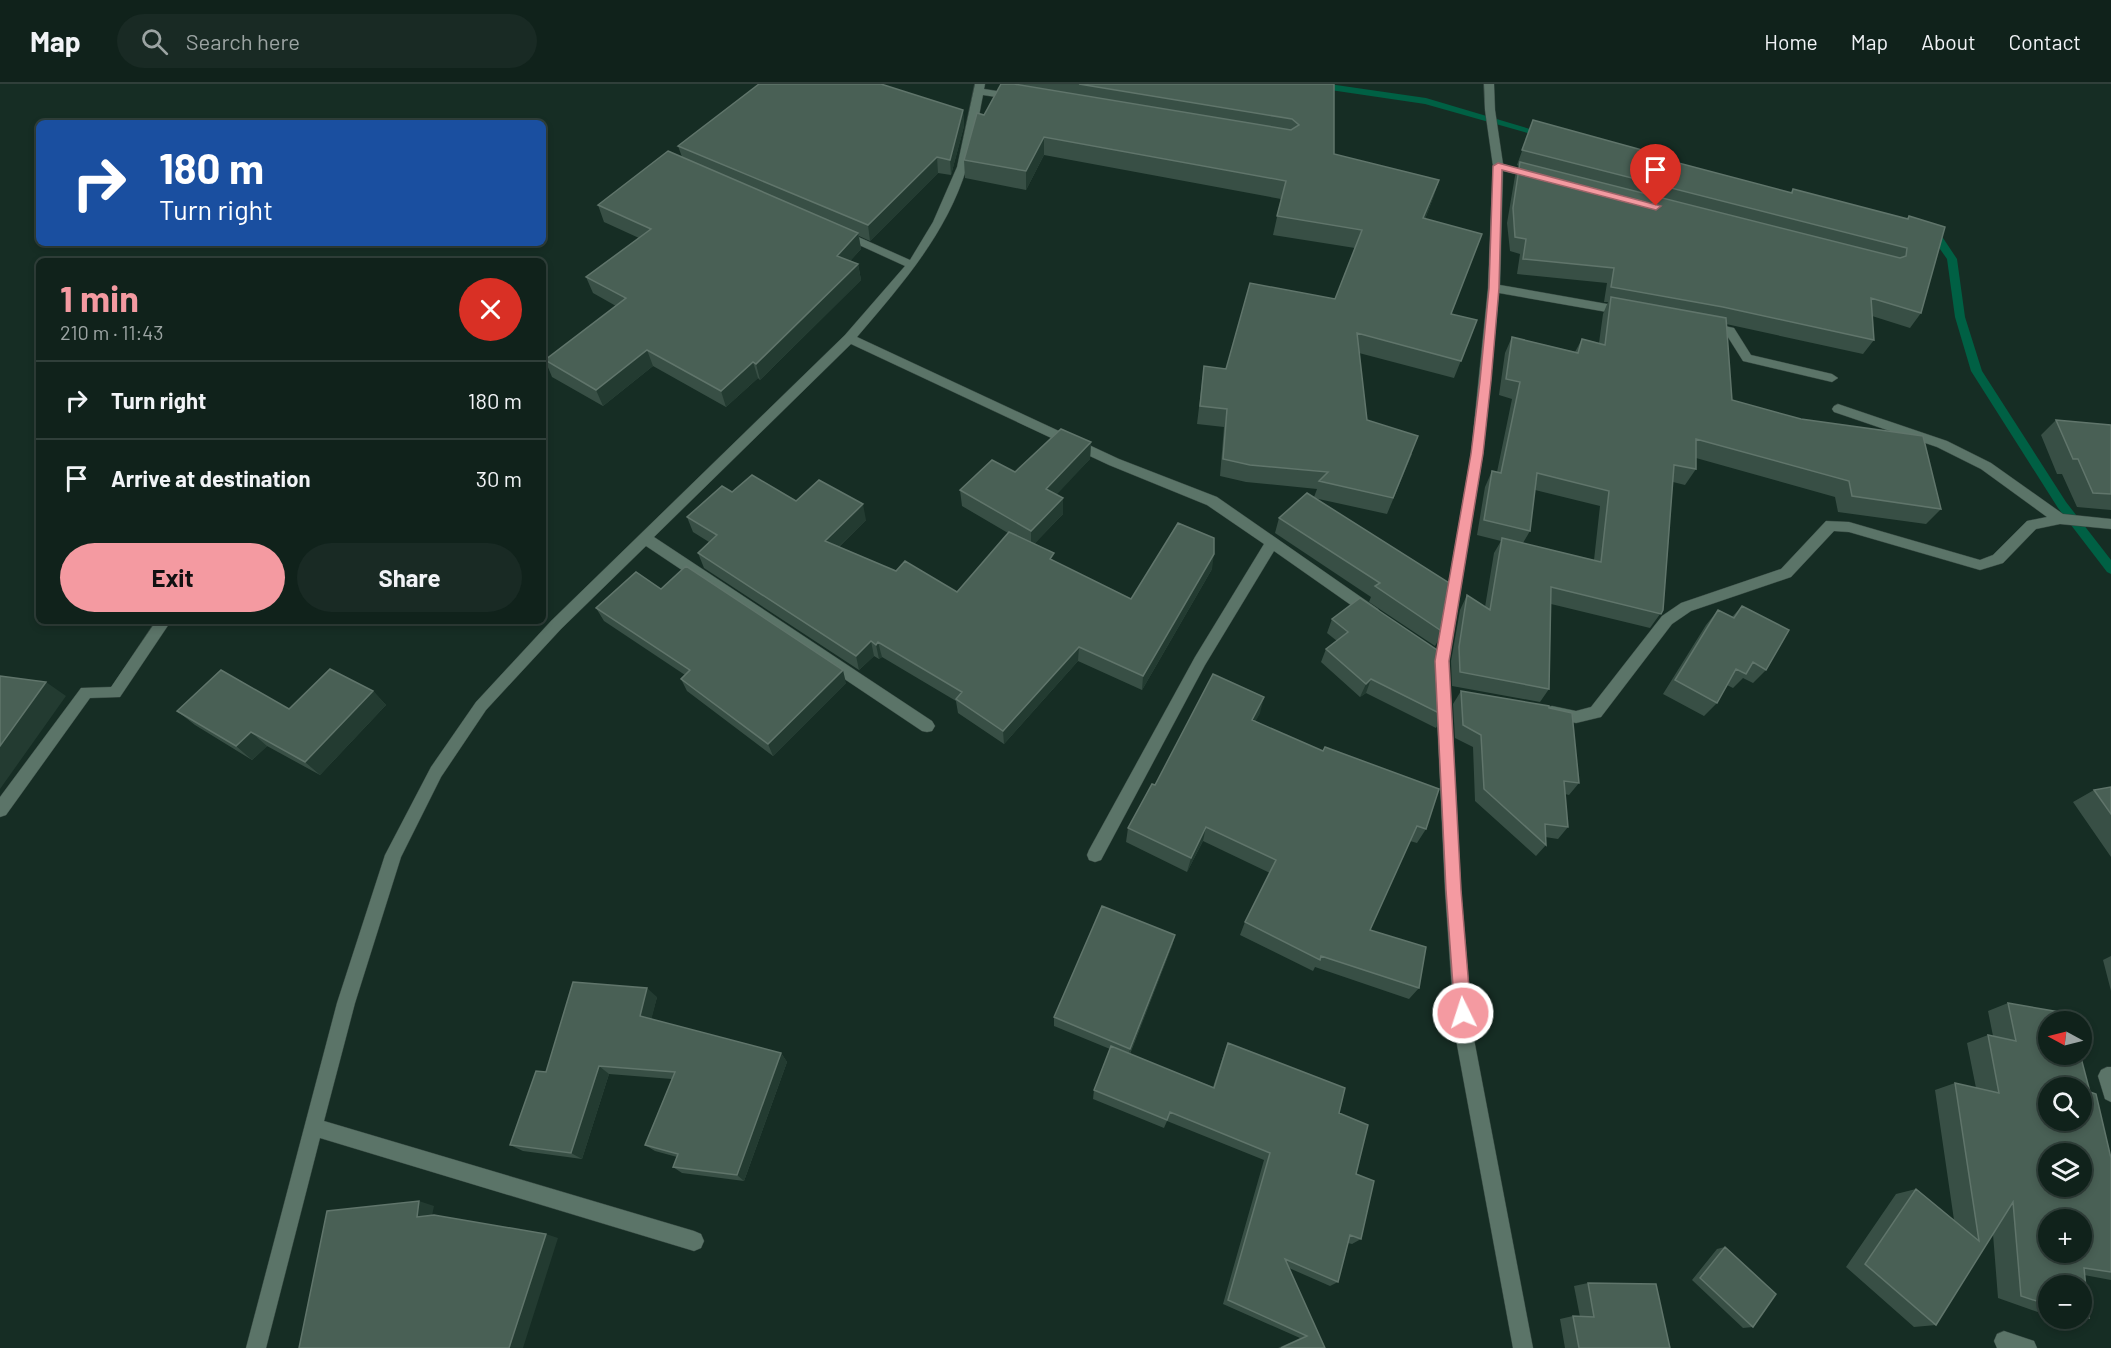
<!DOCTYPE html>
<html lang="en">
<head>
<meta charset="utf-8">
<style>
	:root { --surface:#10221b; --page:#192a24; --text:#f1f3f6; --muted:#9ca4a3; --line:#303f3a; --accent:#f49aa1 }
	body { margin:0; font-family:Barlow,sans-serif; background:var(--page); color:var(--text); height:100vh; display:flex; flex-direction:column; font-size:22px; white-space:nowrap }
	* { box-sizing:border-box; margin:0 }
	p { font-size:20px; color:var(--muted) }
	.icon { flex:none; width:33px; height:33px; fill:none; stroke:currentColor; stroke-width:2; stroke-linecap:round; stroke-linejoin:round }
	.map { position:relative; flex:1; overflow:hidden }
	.side { position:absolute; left:36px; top:174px; width:510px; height:366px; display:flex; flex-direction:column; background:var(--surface); border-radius:9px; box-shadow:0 3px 9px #0003,0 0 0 2px var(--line) }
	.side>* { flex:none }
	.hud { position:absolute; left:36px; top:36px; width:510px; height:126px; border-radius:9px; box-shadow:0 3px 9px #0003,0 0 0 2px var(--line); background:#1a4fa0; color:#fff; overflow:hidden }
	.needle { width:39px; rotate:277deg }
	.fabs { position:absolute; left:2038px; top:927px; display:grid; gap:12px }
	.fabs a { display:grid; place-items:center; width:54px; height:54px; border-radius:50%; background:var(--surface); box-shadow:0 3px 9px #0003,0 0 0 2px var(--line); font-size:30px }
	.pin { position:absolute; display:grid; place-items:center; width:51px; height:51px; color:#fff; margin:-62px -26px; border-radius:50% 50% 50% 0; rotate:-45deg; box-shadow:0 0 6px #0007 }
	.pin .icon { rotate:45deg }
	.me { position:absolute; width:66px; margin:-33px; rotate:356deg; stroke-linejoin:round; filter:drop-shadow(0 0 4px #0008) }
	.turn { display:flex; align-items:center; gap:21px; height:126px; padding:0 24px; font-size:27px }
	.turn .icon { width:78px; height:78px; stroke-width:2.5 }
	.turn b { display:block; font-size:42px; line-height:51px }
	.round { display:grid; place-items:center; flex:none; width:63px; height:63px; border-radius:32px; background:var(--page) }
	.summary { display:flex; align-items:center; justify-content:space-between; height:102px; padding:0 24px }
	h1 { font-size:36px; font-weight:700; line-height:45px; color:var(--accent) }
	.cta { display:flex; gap:12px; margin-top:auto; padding:12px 24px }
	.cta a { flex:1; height:69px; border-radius:36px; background:var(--accent); color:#111; font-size:24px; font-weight:700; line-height:69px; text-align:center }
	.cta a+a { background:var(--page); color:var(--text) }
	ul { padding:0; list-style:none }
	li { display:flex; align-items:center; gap:18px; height:78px; padding:0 24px; border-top:2px solid var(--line) }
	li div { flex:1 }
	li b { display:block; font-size:22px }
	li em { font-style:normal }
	header { display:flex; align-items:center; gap:36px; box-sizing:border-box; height:84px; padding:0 30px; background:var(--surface); border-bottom:2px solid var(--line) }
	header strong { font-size:28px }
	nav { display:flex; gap:33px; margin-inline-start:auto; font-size:21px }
	.search { width:420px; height:54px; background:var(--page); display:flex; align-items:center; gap:15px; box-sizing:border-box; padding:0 21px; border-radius:33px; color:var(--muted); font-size:22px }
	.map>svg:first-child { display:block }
</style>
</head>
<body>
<header>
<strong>Map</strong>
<div class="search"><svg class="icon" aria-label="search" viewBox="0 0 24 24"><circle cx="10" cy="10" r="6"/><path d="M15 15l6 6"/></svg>Search here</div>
<nav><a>Home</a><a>Map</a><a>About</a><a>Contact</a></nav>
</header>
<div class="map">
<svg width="2111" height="1264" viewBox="0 0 2111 1264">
	<rect width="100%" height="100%" fill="#162d24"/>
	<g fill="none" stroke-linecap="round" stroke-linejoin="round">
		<path fill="#006044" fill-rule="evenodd" d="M1305,0H1329L1426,14L1550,51L1542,53L1425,20L1310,3Z
			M1926,147L1941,151L1957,175L1965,233L1982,287L2066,418L2111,476V490L2107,488L2058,424L1971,287L1955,233L1947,175L1933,155L1922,152V148Z"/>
		<defs>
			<path id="minor" d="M975,0H985L984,5L1016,10L1021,13L1016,16L983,11C978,35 975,60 967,83C946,151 902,200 857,253L1119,375L1217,413L1378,525L1380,529L1378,533H1368L1274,467L1205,581L1101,776L1095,778L1089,776L1087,771L1089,766L1195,573L1264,460L1207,421L1109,381L851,260L654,453L932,637L935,642L932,647L927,648L922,647L646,462L561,545L486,626L441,693L401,773L355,919L324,1037L694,1147L701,1150L704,1157L701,1164L694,1167L320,1054L266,1264H246L337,919L385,771L431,683L476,618L551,537L845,251L905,182L835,150L837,147H845L910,176L933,138L957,83Z
				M1484,0H1494L1495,26L1503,80L1541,92L1536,95L1503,87L1500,201L1624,223L1630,227L1624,231L1499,209L1483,370L1449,577L1461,806L1473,950L1533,1264H1513L1455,950L1445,806L1436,609L1435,577L1471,370L1488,204L1493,82L1485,26Z
				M1706,238L1734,244L1751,271L1832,290L1838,294L1832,298L1743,277L1726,250L1702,245L1700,242Z
				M1838,320L1947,357L1991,379L2063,430L2111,435V445L2060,440L2036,445L2003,479L1980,486L1849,448L1834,447L1791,493L1691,527L1672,540L1601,633L1576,639L1547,633L1545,628L1547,623L1552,622L1576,627L1591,623L1662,532L1681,519L1781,485L1826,437L1849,438L1980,476L1993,471L2027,437L2047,433L1981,385L1937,363L1834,328L1832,325L1834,322Z
				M156,537H171L120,613L90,614L6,731L0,733V713L81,604L111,603Z
				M2107,983H2111V1018L2105,1015L2098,992L2101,986Z
				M2004,1247L2034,1257L2037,1264H1997L1994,1257L1997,1250Z"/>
		</defs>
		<use href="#minor" stroke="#354740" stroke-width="1"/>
		<use href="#minor" fill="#5b7468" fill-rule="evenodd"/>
	</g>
	<path fill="#384f45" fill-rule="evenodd" d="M1001,0H1334V70L1439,96L1433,114L1425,135L1452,230L1477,236L1454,294L1359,269L1367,336L1412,370L1387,430L1314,414L1443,548L1435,562L1369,518L1371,513L1275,449L1279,434L1314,413L1317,405L1246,398L1220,392L1224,343L1197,340L1204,282L1226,285L1335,215L1355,164L1273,151L1281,115L1044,71L1026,106L965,94L964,76L984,31Z
		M963,26L964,42L951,91L938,89L870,157L859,152L861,165L850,177L858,180L861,196L760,296L758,294L726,323L653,282L603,322L552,293L545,276L616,222L593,209L586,193L639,154L604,138L598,121L682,73L678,62Z
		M1533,36L1652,72L1790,109L1793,105L1906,135L1909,132L1921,229L1910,244L1872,232L1874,256L1863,270L1726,240L1732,316L1941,425L1926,440L1838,428L1835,413L1696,374V385L1685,401L1673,398L1663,526L1650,544L1551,520L1549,605L1540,618L1452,602L1451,577L1460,526L1467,511L1485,523L1494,469L1501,457L1477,451L1485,403L1492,387L1497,388L1512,315L1499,311L1505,269L1512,253L1575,268L1582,255L1599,259L1603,230L1608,218H1604L1607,199L1517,190L1520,170L1510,167L1507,139L1515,92L1519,82L1517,81ZM1535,406L1600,422L1594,476L1523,459L1530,447Z
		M2056,336L2111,341V426L2077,423L2062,390H2057L2041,351Z
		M1091,358L1090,375L1056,410L1063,414V430L1034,460L1054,477L1131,515L1212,485L1142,606L1078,577L1004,660L958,629L956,617L882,573L879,575L874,572L859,586L704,484L698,469L709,458L693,448L687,433L732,408L796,417L866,436L839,463L896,487L957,508L1008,449L962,422L960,406L1015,388Z
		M1742,522L1766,586L1753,599L1743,594L1733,604L1727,601L1717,619L1704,632L1663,610L1706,541L1718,526L1732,533Z
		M596,524L846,599L773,672L687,607L681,595L685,591L604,537Z
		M1332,535L1443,631L1436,644L1366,609L1360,613L1321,578L1326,565L1337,557L1327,549Z
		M373,607L386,621L320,691L267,662L252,676L195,641L177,627L289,625Z
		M1461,607L1549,624L1579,699L1569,711L1565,710L1568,743L1558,755L1545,753L1546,761L1536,772L1475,717L1473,663L1455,654L1453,620Z
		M1260,629L1255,637L1426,745L1417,759L1410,757L1370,846L1419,904L1409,915L1315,883L1313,887L1240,851L1245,838L1270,789L1203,757L1187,788L1126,758L1128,744L1155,701Z
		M2111,703V773L2073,718L2094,706Z
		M1175,851L1172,862L1130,970L1213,1003L1224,969L1228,959L1339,1029L1356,1090L1361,1155L1352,1160L1348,1159L1338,1198L1330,1202L1289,1184L1325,1264H1278L1300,1254L1223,1220L1264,1076L1167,1037L1164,1044L1093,1015L1094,1006L1110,965L1054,942V933Z
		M2111,872V907L2103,876Z
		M657,913L651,935L781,969L787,978L744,1097L682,1089L673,1083L677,1073L655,1067L645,1061L672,995L609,990L582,1075L523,1067L510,1061L546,988Z
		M2008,919L2090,1008L2111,1074V1196L2084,1191L2089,1234L2064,1237L2058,1234H2082V1202H2049V1232L1998,1214L1993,1150L1936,1241L1914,1243L1846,1183L1896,1110L1916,1105L1954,1136L1935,1006L1955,999L1976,1004L1967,959L1988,951L1993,952L1988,927Z
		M1725,1163L1753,1243L1743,1244L1692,1196L1717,1165Z
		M1588,1199L1670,1264H1565L1560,1235L1573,1232L1580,1233L1574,1202Z"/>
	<path fill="#233b31" d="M963,26L964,42L951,91L950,76Z
		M1044,53V71L1026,106V87Z
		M937,73L938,89L870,157L868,141Z
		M1439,96L1433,114L1418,153L1423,134Z
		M858,149L861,165L840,188L837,172Z
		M858,180L861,196L760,296L756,280Z
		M647,266L653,282L603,322L596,306Z
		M753,278L758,294L726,323L721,307Z
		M1091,358L1090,375L1047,421L1046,405Z
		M1063,414V430L1031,463V447Z
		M863,420L866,436L829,472L825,457Z
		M1214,470L1212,485L1142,606L1143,592Z
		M871,557L874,572L859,586L856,572Z
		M878,558L882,573L879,575L876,561Z
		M1079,563L1078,577L1004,660L1003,647Z
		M843,586L846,599L773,672L768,660Z
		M1371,595L1366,609L1360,613L1366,600Z
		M46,598L66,612L0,705V662Z
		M373,607L386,621L320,691L305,678Z
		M1264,613L1260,629L1248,652L1252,636Z
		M251,648L267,662L252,676L236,662Z
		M1206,743L1203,757L1187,788L1191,774Z
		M1175,851L1172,862L1128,973L1130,965Z
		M647,904L657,913L650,941L640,932Z
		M781,969L787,978L744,1097L737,1091Z
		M599,982L609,990L582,1075L571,1069Z
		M419,1117L434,1122L431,1137L417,1133Z
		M546,1150L558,1154L523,1264H509Z"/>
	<path fill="#496055" stroke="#60756b" stroke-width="1.5" fill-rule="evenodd" d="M759,0H881L963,26L950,76L937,73L868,141L678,62Z
		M1001,0H1014L1291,46L1299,41L1292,35L1079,0H1334V70L1439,96L1423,134L1482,150L1451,230L1477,236L1461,277L1357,249L1367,336L1418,352L1393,414L1319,397L1328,388L1250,381L1223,375L1227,325L1200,322L1204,282L1226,285L1250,199L1335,215L1362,146L1277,132L1286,97L1044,53L1026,87L964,76L977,29L984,31Z
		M1533,36L1653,69L1652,72L1792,109L1793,105L1908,135L1909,132L1945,143L1921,229L1871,214L1874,256L1723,223L1611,203L1614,184L1523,175L1526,155L1515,153L1513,124L1520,78L1900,174L1906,172L1907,164L1522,66Z
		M668,67L858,149L837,172L858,180L756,280L753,278L721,307L647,266L596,306L545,276L626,214L586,193L651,145L598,121Z
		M1611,213L1726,234L1732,316L1801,335L1923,352L1941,425L1852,412L1849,397L1696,355V385L1674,381L1663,526L1661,530L1551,503L1549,605L1460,588L1459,563L1467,511L1490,526L1502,454L1601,478L1609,407L1537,389L1530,447L1484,436L1492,387L1501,389L1520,298L1506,295L1512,253L1578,269L1582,255L1605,261Z
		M2056,336L2111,341V410L2093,409L2078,375H2073Z
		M1061,345L1091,358L1046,405L1063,414L1031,447L960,406L992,376L1015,388Z
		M752,391L796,417L819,396L863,420L825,457L896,487L905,477L957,508L1009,448L1054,469L1050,475L1131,515L1178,439L1214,454V470L1143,592L1079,563L1003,647L956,615L962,608L878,558L876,561L871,557L856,572L698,469L717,451L687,433L722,402L732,408Z
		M1307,409L1451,500L1443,548L1375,502L1380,499L1279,434Z
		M686,482L843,586L768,660L681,595L690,586L596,524L636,488L661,505Z
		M1360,514L1440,568L1443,631L1371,595L1366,600L1326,565L1348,548L1332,535Z
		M1742,522L1789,546L1766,586L1753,578L1746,590L1736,585L1717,619L1675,596L1718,526L1734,534Z
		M330,585L373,607L305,678L251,648L236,662L177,627L221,586L289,625Z
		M1213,590L1264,613L1252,636L1323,667L1325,663L1439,705L1426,745L1417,742L1370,846L1426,863L1419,904L1321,872L1320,876L1245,838L1276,776L1206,743L1191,774L1128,744L1152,700L1155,701Z
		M0,592L46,598L0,662Z
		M1461,607L1549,622V624L1572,629L1579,699L1564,697L1568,743L1545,740L1546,761L1484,705L1481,651L1463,641Z
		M2111,703V730L2094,706Z
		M1102,822L1175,851L1130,965L1054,933Z
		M573,898L647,904L640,932L781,969L737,1091L673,1083L678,1070L645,1061L675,988L599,982L571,1069L510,1061L536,987L546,988Z
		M2008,919L2071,930L2072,938H2049V970H2080L2090,1008L2096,1010L2111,1074V1188L2084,1184L2089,1234L2082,1232V1202H2049V1221L2021,1212L2013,1118L1936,1241L1865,1180L1916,1105L1979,1157L1955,999L1999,1009L1988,951L2016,957ZM2049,1004H2082V1036H2049ZM2049,1070H2082V1102H2049ZM2049,1136H2082V1168H2049Z
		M1228,959L1345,1004L1339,1029L1368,1041L1356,1090L1374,1097L1361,1155L1350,1151L1338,1198L1285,1175L1325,1264H1281L1307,1252L1228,1216L1270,1069L1170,1028L1167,1036L1094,1006L1111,962L1214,1004Z
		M419,1117L417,1133L434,1131L546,1150L509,1264H299L327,1127Z
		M1725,1163L1776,1210L1753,1243L1700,1194Z
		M1588,1199L1656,1200L1670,1264H1579L1573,1232L1594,1233Z"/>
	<path fill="#f49aa1" stroke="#9f6469" stroke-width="1.5" d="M1498,79L1661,122L1656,126L1502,86L1499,204L1491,297L1483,370L1449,577L1461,806L1471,929L1468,935L1463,937L1457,935L1455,929L1446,806L1435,577L1471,370L1480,297L1489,204L1493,82Z"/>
</svg>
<div class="fabs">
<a><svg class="needle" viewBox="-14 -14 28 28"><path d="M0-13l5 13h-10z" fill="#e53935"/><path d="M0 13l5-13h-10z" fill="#9ca4a3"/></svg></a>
<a><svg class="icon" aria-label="search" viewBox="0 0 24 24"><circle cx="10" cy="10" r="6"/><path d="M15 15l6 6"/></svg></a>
<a><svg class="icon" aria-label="layers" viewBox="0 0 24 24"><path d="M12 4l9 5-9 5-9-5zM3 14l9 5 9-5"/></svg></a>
<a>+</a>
<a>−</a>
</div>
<div class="pin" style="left:1656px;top:122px;background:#d93025"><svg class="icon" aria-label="arrive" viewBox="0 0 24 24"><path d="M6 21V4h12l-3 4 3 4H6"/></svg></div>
<svg class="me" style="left:1463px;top:929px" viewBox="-20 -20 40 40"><circle r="17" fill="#f49aa1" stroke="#fff" stroke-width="3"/><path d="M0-11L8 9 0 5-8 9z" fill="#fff"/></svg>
<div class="hud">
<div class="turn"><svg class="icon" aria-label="right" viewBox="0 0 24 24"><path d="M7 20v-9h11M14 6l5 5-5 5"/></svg><div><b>180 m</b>Turn right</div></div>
</div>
<section class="side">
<div class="summary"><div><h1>1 min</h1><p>210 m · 11:43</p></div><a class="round" style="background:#d93025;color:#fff"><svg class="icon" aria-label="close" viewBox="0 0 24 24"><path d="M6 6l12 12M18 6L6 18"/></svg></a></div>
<ul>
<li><svg class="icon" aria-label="right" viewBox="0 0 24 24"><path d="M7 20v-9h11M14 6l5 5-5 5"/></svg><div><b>Turn right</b></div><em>180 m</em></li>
<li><svg class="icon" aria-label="arrive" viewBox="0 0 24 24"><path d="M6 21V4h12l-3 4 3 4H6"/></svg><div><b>Arrive at destination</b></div><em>30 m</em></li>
</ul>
<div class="cta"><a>Exit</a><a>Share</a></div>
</section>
</div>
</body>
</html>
